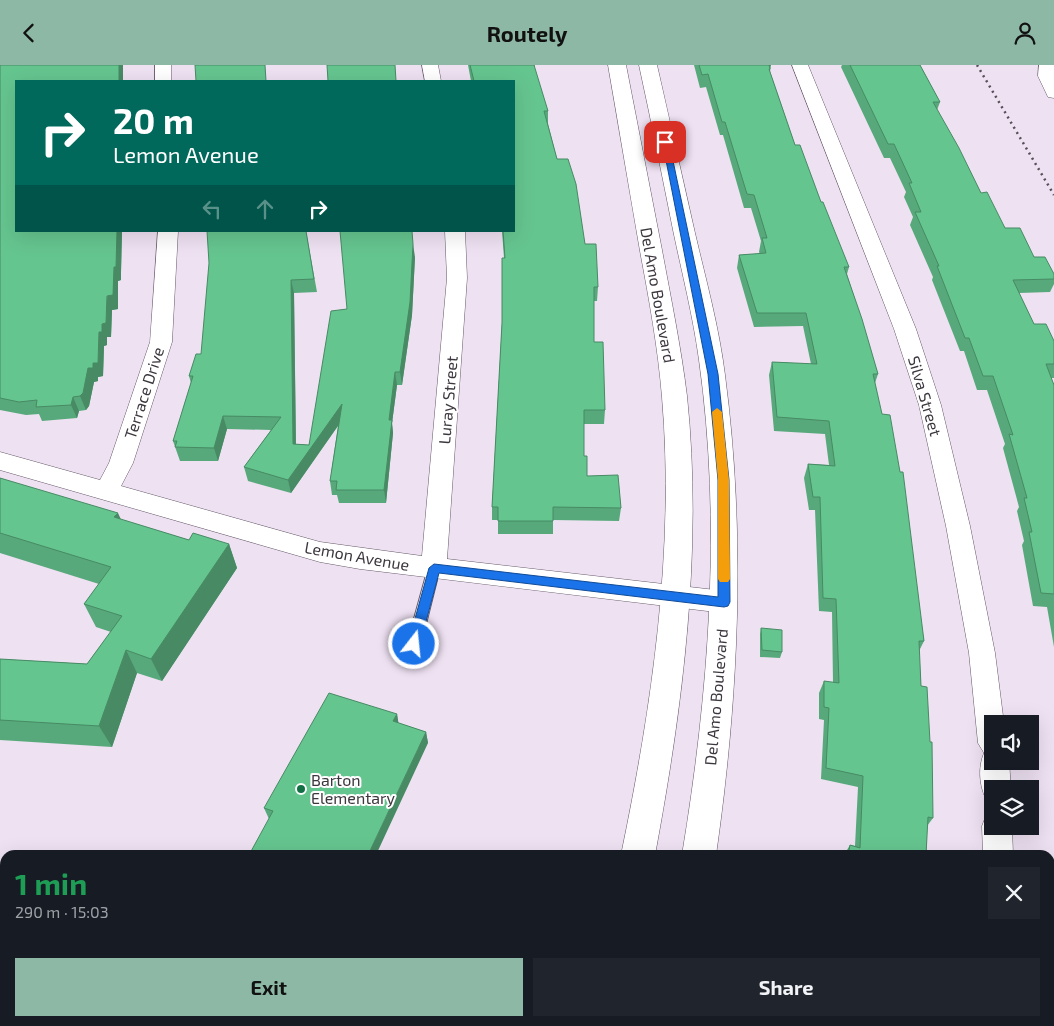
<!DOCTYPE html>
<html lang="en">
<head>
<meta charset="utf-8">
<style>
	:root { --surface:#171b24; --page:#20242c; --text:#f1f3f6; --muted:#9ea1a6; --accent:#8db8a6 }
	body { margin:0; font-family:"Exo 2",sans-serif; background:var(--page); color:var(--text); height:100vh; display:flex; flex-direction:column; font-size:19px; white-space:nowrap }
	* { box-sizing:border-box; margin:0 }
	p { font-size:16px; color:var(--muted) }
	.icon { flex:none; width:28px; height:28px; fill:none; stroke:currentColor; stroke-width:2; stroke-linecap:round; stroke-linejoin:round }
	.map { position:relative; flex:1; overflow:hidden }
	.panel { position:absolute; left:0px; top:785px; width:1055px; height:176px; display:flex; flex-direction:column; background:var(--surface); border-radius:15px 15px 0 0; box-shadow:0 5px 20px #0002 }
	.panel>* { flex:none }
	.top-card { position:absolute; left:15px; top:15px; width:500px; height:152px; border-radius:0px; box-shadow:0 5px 20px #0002; background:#00695c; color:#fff; overflow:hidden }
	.tools { position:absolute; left:984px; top:650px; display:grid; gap:10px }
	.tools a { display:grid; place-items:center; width:55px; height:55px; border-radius:0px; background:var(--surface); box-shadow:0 5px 20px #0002; font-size:25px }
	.pin { position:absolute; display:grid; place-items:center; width:42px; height:42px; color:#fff; margin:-21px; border-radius:10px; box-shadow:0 2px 8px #0006 }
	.me { position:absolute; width:55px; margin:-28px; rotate:16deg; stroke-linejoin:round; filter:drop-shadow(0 0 4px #0008) }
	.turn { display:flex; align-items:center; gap:18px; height:105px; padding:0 15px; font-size:22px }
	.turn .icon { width:65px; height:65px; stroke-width:2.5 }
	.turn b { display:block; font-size:35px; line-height:42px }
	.lanes { display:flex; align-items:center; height:48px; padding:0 15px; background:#0003; justify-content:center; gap:25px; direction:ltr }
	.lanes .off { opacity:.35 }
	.round { display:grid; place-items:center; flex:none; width:52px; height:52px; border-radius:0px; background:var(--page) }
	.summary { display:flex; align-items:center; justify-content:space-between; height:85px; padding:0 15px }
	h1 { font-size:30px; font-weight:700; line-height:38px; color:#1e9e55 }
	.button { display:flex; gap:10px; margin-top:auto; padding:10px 15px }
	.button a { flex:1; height:58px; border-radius:0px; background:var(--accent); color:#111; font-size:20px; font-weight:700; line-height:58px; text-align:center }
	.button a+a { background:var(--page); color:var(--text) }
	header { display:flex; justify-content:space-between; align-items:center; height:65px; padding:0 15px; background:var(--accent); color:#111; font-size:22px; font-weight:700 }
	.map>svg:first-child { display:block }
</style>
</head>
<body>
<header><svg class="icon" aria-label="back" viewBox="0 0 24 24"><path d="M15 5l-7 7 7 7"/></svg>Routely<svg class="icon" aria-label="person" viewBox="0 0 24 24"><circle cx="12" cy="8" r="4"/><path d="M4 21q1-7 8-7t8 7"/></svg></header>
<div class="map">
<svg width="1054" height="961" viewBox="0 0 1054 961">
	<rect width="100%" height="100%" fill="#eee1f2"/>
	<path fill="#deb1ed" d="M248,956H314L313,961H264Z"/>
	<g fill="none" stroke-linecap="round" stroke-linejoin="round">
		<defs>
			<path id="lane" d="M434,498L438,499L440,503L421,579L419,583L414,585L409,583L407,579L428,503L430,499Z"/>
			<path id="street" d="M155,0H171V16H155Z
				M422,0H438L441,16H425Z
				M792,0H808L916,264L941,340L970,461L995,588L1004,659H992V696H1009L1011,724H992V736L986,734C979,720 978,702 984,688L978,678L969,588L946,461L919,340L894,264Z
				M1039,0H1054V33L1048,32L1038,11Z
				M158,166H178L172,277L133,398L121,421L320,477L422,491L447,213L445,166H465L467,213L447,494L724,526L733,530L737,537L733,544L724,548L360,504L320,497L0,405V387L100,415L109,398L150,277Z
				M992,749V761H1012L1013,790H983L982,761L986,751Z
				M986,956H1020V961H986Z"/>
			<path id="primary" d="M608,0H626C638,62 650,123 662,185C671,234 681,282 687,331C703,484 683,640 655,790H621C652,641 675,485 662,332C658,283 649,234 640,186C629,124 619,62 608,0Z
				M639,0H657C670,56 682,112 695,168C706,215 719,262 725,310C746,470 739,630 716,790H682C709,627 722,459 699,295C693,251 682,208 673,165C662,110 651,55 639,0Z
				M579,956H616L615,961H577Z
				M648,956H686L685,961H647Z"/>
		</defs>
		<use href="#lane" stroke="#645968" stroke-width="2"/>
		<use href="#street" stroke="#645968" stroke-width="1"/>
		<use href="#primary" stroke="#645968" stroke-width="1"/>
		<use href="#lane" fill="#fff" fill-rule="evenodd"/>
		<use href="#street" fill="#fff" fill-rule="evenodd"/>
		<use href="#primary" fill="#fff" fill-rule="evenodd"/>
		<path stroke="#554f57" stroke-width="2.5" stroke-dasharray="2 4" stroke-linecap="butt" d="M977,0L1054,130"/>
	</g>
	<path fill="#57a97b" d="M0,0H123V16L16,166H122L121,207V215L118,216V244L112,245L111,272H107V280L104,281L103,311L98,312V316L94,317L89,341L86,345L79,346L77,353L42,356L39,349L26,350L0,345Z
		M468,0H535L534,3L548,46V59L557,94L598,222L597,236H594V277L605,345L604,359H584V391L587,411L621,443L619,456L553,455V469H498V455H492V442L502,258L504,193L502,166H514V16H471Z
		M694,0H771L770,7L795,80L821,137L849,202L847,209L878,309L875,318L924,576L919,586L921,621L933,753L927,761L926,790H844L850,780L855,781L858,722L821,714L824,655L819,654V628L824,616L833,618L832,547L819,546L815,445H809L804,413L808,399L829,400L825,369L774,366L769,310L772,297L811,299L803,261L754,262L737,203L739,190L760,189L759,187L761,176L751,143H744L723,70H720L706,22L700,23Z
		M842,0H920L940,37L937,45L981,128L1005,163L1034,192L1054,209V219L1050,227L1019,228L1034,259L1054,276V313H1051L1054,320V582L1047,542L1033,541L1022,480L1024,476L1017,446L1019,442L1003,383L1005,379L987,325H977L964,286H960L932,215L933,212L910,160L913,152L904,132L906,127L890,93H884L841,2Z
		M306,166L317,227L294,228L296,379L309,380L347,244L415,192L412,250L402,320H397L392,358L393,368L386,438H339L337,430H332L330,416L338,361L291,428L248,416L244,402L271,365L227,364L218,396H180L173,376L191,318L189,311L201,289Z
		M0,413L121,455L189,475L229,479L237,503L162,616L137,608L112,682L0,675V594L87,599L111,567L96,562L84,539L99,519L0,488Z
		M761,563L782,587L780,593L760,592V569Z
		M397,649L398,658L426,667L428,678L269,754L264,743Z
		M857,956H926V961H856Z"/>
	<path fill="#478a64" d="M119,0H123V16H119Z
		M117,166H122L121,207V215L118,216V244L112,245L111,272H107V280L104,281L103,311L98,312V316L94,317L89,341L86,345L80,331L88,303L93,298L99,267L102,259L114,202Z
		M413,179L415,192L412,250L402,320L400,307Z
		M291,215L294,228L296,392L293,379Z
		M395,307L397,320L392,358L393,368L386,438L384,425L389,355Z
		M73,332L79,346L77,353L71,340Z
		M342,339L344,352L291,428L288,415Z
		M223,351L227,364L218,396L214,383Z
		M118,448L129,472L114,452Z
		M229,479L237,503L162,616L151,594Z
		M126,585L137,608L112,682L99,661Z
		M397,649L399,661L393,656Z
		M426,667L428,678L376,790H368Z
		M462,956H467L466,961H461Z"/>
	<path fill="#65c58f" stroke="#478a64" d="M0,0H119V16H16V166H117L116,202H114L113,230L107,231L106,258L102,259V267H99L98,298H93V303H88L83,328L80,331L73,332L71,340L36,342L37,335L19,337L0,333Z
		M195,0H265L266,16H196Z
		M327,0H395L396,16H328Z
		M470,0H534L548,46H544L557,94H568L576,119L585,179H596L598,222H594V277H603L605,345H584V391H587V411L618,410L621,443L553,442V456H498V442H492L502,258V193H505L503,166H514V16H474Z
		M699,0H771H769L770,4H769L795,80H800L821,137H823L849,202H844L862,254L878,309H873L882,349L890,350L900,407H903L924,576H919L921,621L927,622L930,677H932L933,753L928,752L926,790H848L850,780L860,783L863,711L826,703L829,643L824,642V616L839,618L836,534L823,533L820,432H813L808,399L835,401L829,356L777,352L772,297L817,299L806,248H757L739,190L766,188L762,173H767L754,130L747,129L725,57H722L708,9L702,10Z
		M850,0H920L940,37H933L959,83L981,128L987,127L1005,163H1020L1034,192H1045L1054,209V214L1013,215L1034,259H1046L1054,276V299H1046L1054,320V529L1041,528L1029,467H1032L1024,433H1027L1009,369L1013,370L993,311H983L969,273H965L937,201H939L915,147H921L909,118H912L894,79H888Z
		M207,166H306L314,214L291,215L293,379L309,380L331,246L347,244L340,166H412L413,179L410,237L400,307H395L389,355H392L384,425H336L337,416H330L342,339L288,415L244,402L281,352L223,351L214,383L175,382L177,376H173L193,311H189L196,289H201L209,198Z
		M0,413L118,448L114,452L189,475L193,468L229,479L151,594L126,585L99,661L0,655V594L87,599L122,551L84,539L111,502L0,468Z
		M761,563L782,565V587L762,585Z
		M329,628L397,649L393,656L426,667L368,790H249L273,746L264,743Z
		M44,956H161L177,961H42Z
		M343,956H462L461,961H342Z
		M717,956H726L739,961H715Z
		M862,956H926V961H862Z"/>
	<path fill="#1a73e8" stroke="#114b97" d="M662,75L669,77L718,309L729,415L730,537L728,541L724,542L439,508L420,579L418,582H410L408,579L429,503L434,499L718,532V415L708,309Z"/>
	<path fill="#f59e0b" d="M717,343L722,347L729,415L730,514L728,517H720L718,514V415L712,347Z"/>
	<circle fill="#127045" stroke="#fff" stroke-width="2" cx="301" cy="724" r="5"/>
	<g text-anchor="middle" stroke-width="4" stroke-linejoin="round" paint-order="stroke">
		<g font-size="16" fill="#3c373e" stroke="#fff">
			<text transform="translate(658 230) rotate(80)" y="6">Del Amo Boulevard</text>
			<text transform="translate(144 328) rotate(-72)" y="6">Terrace Drive</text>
			<text transform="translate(925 331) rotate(74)" y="6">Silva Street</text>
			<text transform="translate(448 335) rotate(-85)" y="6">Luray Street</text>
			<text transform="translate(357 491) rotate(10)" y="6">Lemon Avenue</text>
			<text transform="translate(716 632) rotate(-85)" y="6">Del Amo Boulevard</text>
		</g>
		<g font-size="16" fill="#3c373e" stroke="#fff" text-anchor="start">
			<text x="311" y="721">Barton<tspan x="311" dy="18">Elementary</tspan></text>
		</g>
	</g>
</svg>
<div class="tools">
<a><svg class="icon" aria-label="sound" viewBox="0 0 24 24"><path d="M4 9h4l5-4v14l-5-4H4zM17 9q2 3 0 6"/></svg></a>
<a><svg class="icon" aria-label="layers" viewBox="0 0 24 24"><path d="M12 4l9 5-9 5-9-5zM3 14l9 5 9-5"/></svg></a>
</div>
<div class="pin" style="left:665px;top:77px;background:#d93025"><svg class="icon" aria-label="arrive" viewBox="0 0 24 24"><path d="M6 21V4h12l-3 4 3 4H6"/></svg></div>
<svg class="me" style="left:414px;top:579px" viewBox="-20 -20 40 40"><circle r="17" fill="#1a73e8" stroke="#fff" stroke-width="3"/><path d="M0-11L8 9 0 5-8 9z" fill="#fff"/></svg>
<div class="top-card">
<div class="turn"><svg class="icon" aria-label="right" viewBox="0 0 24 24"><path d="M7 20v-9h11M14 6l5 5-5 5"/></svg><div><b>20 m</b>Lemon Avenue</div></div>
<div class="lanes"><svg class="icon off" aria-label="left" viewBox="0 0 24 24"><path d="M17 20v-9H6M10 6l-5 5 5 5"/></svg><svg class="icon off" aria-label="ahead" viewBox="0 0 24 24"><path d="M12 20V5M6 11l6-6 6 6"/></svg><svg class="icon" aria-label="right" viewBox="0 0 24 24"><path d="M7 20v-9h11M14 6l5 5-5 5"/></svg></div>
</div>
<section class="panel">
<div class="summary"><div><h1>1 min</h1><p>290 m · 15:03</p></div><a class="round"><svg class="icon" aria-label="close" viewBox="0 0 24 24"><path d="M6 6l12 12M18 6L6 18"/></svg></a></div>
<div class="button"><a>Exit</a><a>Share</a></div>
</section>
</div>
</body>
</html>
